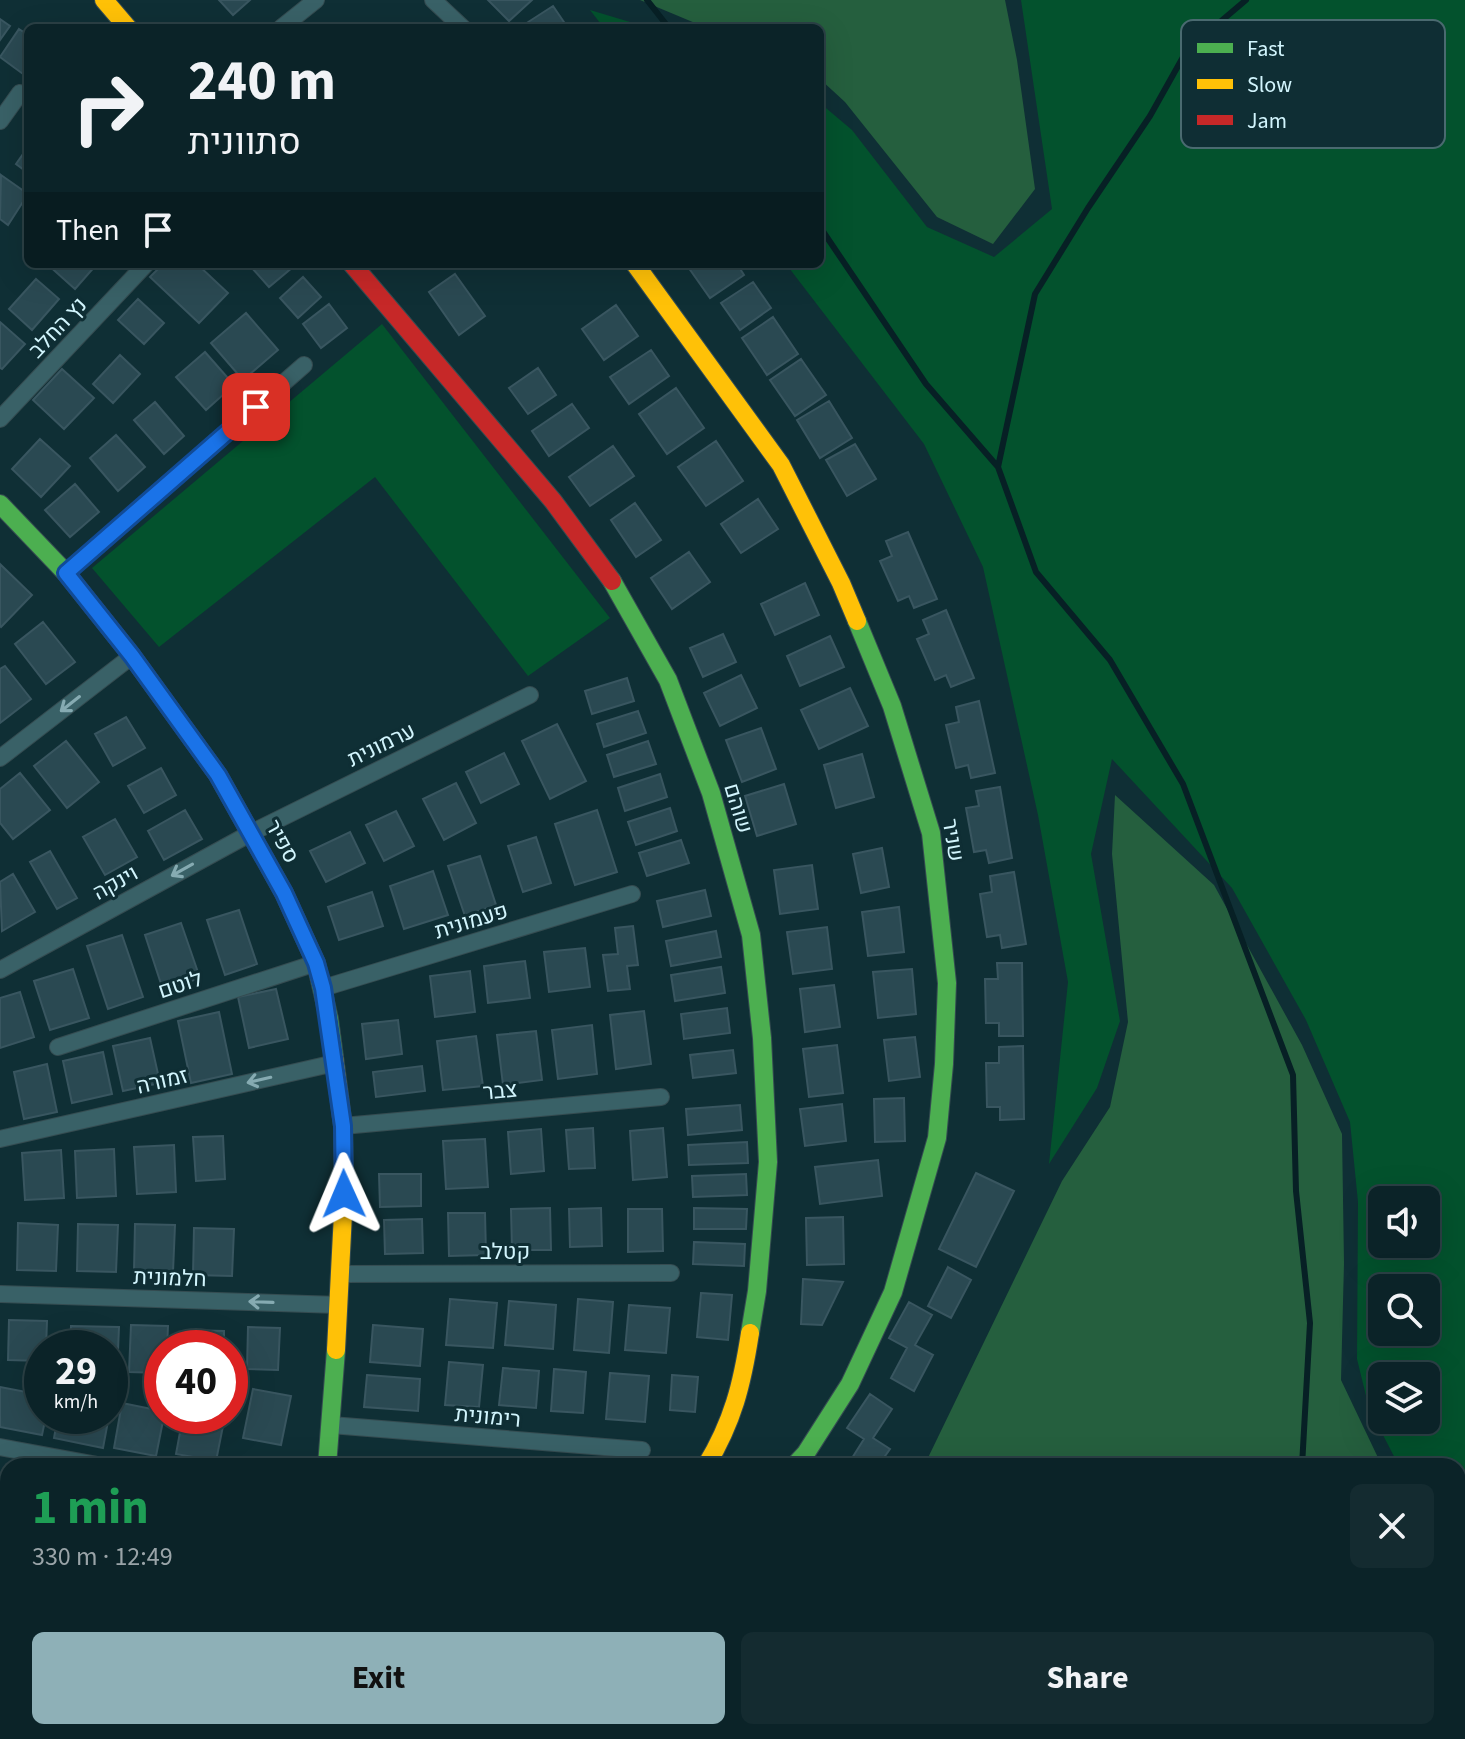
<!DOCTYPE html>
<html lang="en">
<head>
<meta charset="utf-8">
<style>
	:root { --surface:#0b2328; --page:#142b30; --text:#f1f3f6; --muted:#9aa4a8; --line:#2b4045; --accent:#8eb0b7 }
	body { margin:0; font-family:"Source Sans 3",Heebo,sans-serif; background:var(--page); color:var(--text); height:100vh; display:flex; flex-direction:column; font-size:30px; white-space:nowrap }
	* { box-sizing:border-box; margin:0 }
	p { font-size:26px; color:var(--muted) }
	.icon { flex:none; width:44px; height:44px; fill:none; stroke:currentColor; stroke-width:2; stroke-linecap:round; stroke-linejoin:round }
	.map { position:relative; flex:1; overflow:hidden }
	.panel { position:absolute; left:0px; top:1458px; width:1466px; height:282px; display:flex; flex-direction:column; background:var(--surface); border-radius:24px 24px 0 0; box-shadow:0 8px 32px #0002,0 0 0 2px var(--line) }
	.panel>* { flex:none }
	.guide { position:absolute; left:24px; top:24px; width:800px; height:244px; border-radius:12px; box-shadow:0 8px 32px #0002,0 0 0 2px var(--line); background:#0b2328; color:var(--text); overflow:hidden }
	.controls { position:absolute; left:1368px; top:1186px; display:grid; gap:16px }
	.controls a { display:grid; place-items:center; width:72px; height:72px; border-radius:12px; background:var(--surface); box-shadow:0 8px 32px #0002,0 0 0 2px var(--line); font-size:40px }
	.speed { position:absolute; left:24px; top:1330px; display:flex; gap:16px; font-size:40px; font-weight:700; text-align:center }
	.speed>* { display:grid; place-content:center; width:104px; height:104px; border-radius:50%; background:var(--surface); box-shadow:0 8px 32px #0002,0 0 0 2px var(--line); line-height:1 }
	.speed small { font-size:20px; font-weight:400 }
	.speed .limit { border:12px solid #d22; background:#fff; color:#111 }
	.pin { position:absolute; display:grid; place-items:center; width:68px; height:68px; color:#fff; margin:-34px; border-radius:16px; box-shadow:0 4px 12px #0006 }
	.me { position:absolute; width:88px; margin:-44px; rotate:359deg; stroke-linejoin:round; filter:drop-shadow(0 0 6px #0008) }
	.turn { display:flex; align-items:center; gap:28px; height:168px; padding:0 32px; font-size:36px }
	.turn .icon { width:104px; height:104px; stroke-width:2.5 }
	.turn b { display:block; font-size:56px; line-height:68px }
	.then { display:flex; align-items:center; height:76px; padding:0 32px; background:#0003; gap:16px; font-size:30px }
	.round { display:grid; place-items:center; flex:none; width:84px; height:84px; border-radius:12px; background:var(--page) }
	.head { display:flex; align-items:center; justify-content:space-between; height:136px; padding:0 32px }
	h1 { font-size:48px; font-weight:700; line-height:60px; color:#1e9e55 }
	.button { display:flex; gap:16px; margin-top:auto; padding:16px 32px }
	.button a { flex:1; height:92px; border-radius:12px; background:var(--accent); color:#111; font-size:32px; font-weight:700; line-height:92px; text-align:center }
	.button a+a { background:var(--page); color:var(--text) }
	.map>svg:first-child { display:block }
</style>
</head>
<body>
<div class="map">
<svg width="1465" height="1739" viewBox="0 0 1465 1739">
	<rect width="100%" height="100%" fill="#0f2f35"/>
	<path fill="#03522d" fill-rule="evenodd" d="M1021,0H1465V1560L1458,1550V1466H1399L1369,1408L1357,1359L1358,1202L1350,1122L1306,1020L1232,888L1112,759L1091,854L1120,1021L1097,1088L1049,1164L1068,982L1038,815L983,567L924,444L786,264H820V103L852,130L927,227L994,257L1052,209ZM1382,1200H1426V1244H1382ZM1382,1288H1426V1332H1382ZM1382,1376H1426V1420H1382Z
		M590,10L650,28H604Z
		M382,324L610,618L528,676L375,477L159,647L92,568Z"/>
	<path fill="#255f3e" d="M640,0H1005L1017,60L1035,189L993,244L937,217L845,102L820,79V28H707Z
		M1115,795L1214,885L1302,1045L1342,1134L1344,1263L1341,1380L1382,1466H924L1062,1181L1110,1107L1128,1022L1112,854Z
		M1458,1578L1465,1588V1739H429L444,1732H1458Z"/>
	<g fill="none" stroke-linecap="round" stroke-linejoin="round">
		<path stroke="#072025" stroke-width="6" d="M647,0L669,28
			M820,227L926,384L998,467L1036,572L1110,660L1183,784L1293,1075L1296,1191L1310,1323L1302,1466
			M998,467L1035,294L1088,208L1150,116L1187,50L1246,0
			M1356,1732L1360,1739"/>
	</g>
	<path fill="#2a4952" stroke="#395660" stroke-width="2" d="M219,0H250L233,15Z
		M488,0H532L509,21Z
		M553,6L568,28H523L522,26Z
		M0,19L10,26L0,40Z
		M19,29L28,35V68L23,74L0,57Z
		M28,147V173L16,164Z
		M1,175L28,194L8,225L0,219Z
		M47,264H97L75,289Z
		M163,264H197L228,293L199,323L150,277Z
		M254,264H291L293,267L269,287L251,267Z
		M686,264H737L744,275L710,298Z
		M455,274L485,316L459,335L429,292Z
		M303,277L321,297L298,318L280,298Z
		M36,279L59,299L32,330L9,309Z
		M753,282L771,308L740,330L721,303Z
		M138,299L164,323L144,344L118,320Z
		M329,304L347,328L321,348L303,324Z
		M616,305L638,336L604,360L582,329Z
		M246,313L278,350L243,380L211,343Z
		M773,317L798,354L767,375L742,338Z
		M0,322L25,344L2,369L0,368Z
		M651,350L669,376L629,404L610,377Z
		M205,352L234,385L206,410L176,377Z
		M120,355L140,374L113,403L93,384Z
		M801,359L826,395L795,416L770,380Z
		M538,368L556,395L528,414L509,388Z
		M62,369L94,398L64,429L33,400Z
		M676,388L704,428L667,454L639,414Z
		M829,401L852,438L820,458L797,420Z
		M155,402L184,436L164,454L134,420Z
		M572,404L589,428L549,456L532,431Z
		M116,435L145,467L118,491L90,458Z
		M40,439L70,466L41,497L12,469Z
		M716,441L743,481L706,506L678,467Z
		M855,444L876,479L847,496L826,460Z
		M613,446L634,476L590,506L569,477Z
		M75,484L99,512L70,537L45,510Z
		M758,499L778,529L741,553L721,524Z
		M635,503L661,540L636,557L611,520Z
		M908,532L937,599L914,608L909,596L898,601L880,561L892,556L886,541Z
		M689,552L710,582L672,609L651,578Z
		M0,564L32,595L1,627L0,626Z
		M805,583L819,615L775,635L761,604Z
		M946,610L974,678L951,687L946,675L935,680L917,639L929,634L923,620Z
		M43,622L75,662L46,684L15,644Z
		M723,634L736,662L703,677L690,648Z
		M830,636L844,667L800,686L787,656Z
		M5,666L31,699L0,723V669Z
		M741,675L757,708L720,726L704,693Z
		M627,678L634,701L592,714L585,691Z
		M850,688L868,726L819,749L801,710Z
		M979,701L995,773L971,778L968,765L956,768L946,725L959,722L956,707Z
		M638,711L646,733L604,747L597,724Z
		M126,717L145,748L113,766L95,734Z
		M557,724L586,781L550,799L522,741Z
		M761,728L776,769L742,782L726,740Z
		M66,741L99,782L67,808L34,766Z
		M648,741L656,764L614,777L607,755Z
		M504,753L519,784L481,803L466,772Z
		M862,754L874,797L836,808L824,765Z
		M161,768L176,795L144,813L128,786Z
		M20,773L50,810L13,839L0,823V789Z
		M660,774L667,797L625,811L618,788Z
		M456,783L476,823L444,840L423,799Z
		M784,784L796,824L757,836L745,796Z
		M1000,787L1012,858L989,863L986,850L974,852L966,808L979,806L976,791Z
		M670,808L677,831L636,845L628,822Z
		M185,810L202,839L164,860L148,831Z
		M597,810L617,872L575,885L555,824Z
		M396,811L414,846L384,861L366,825Z
		M115,819L137,857L105,875L83,837Z
		M350,832L365,863L326,882L310,851Z
		M536,837L551,883L523,892L508,846Z
		M681,840L689,863L647,876L639,853Z
		M882,848L889,887L861,893L853,854Z
		M50,851L77,898L57,909L30,862Z
		M480,856L496,905L465,916L448,866Z
		M812,865L818,909L780,914L774,870Z
		M433,871L448,915L404,929L390,886Z
		M1014,872L1026,944L1002,948L1000,935L987,937L980,894L992,892L990,876Z
		M13,874L35,912L2,931L0,882Z
		M705,890L711,916L663,927L657,901Z
		M372,892L383,926L339,940L328,907Z
		M899,907L904,952L868,956L862,912Z
		M239,910L257,964L225,975L207,920Z
		M181,923L200,978L163,990L145,935Z
		M633,926L638,965L627,966L630,989L608,991L603,955L618,954L615,928Z
		M827,927L832,969L793,974L787,932Z
		M716,931L721,957L671,966L666,941Z
		M122,935L143,997L108,1009L87,946Z
		M585,948L590,987L549,992L544,952Z
		M525,961L530,998L488,1003L484,966Z
		M997,963H1022L1023,1036H999V1023H986L985,979H998Z
		M721,967L725,993L675,1001L671,975Z
		M73,969L89,1018L50,1030L34,981Z
		M912,969L916,1014L878,1018L873,972Z
		M470,971L475,1012L435,1017L430,976Z
		M834,985L840,1027L805,1032L800,989Z
		M276,989L288,1039L249,1048L238,997Z
		M20,992L34,1037L0,1048V998Z
		M727,1008L730,1033L684,1039L681,1014Z
		M644,1011L651,1064L616,1069L610,1015Z
		M219,1012L232,1074L191,1083L178,1021Z
		M398,1020L402,1054L366,1059L362,1024Z
		M592,1025L597,1074L558,1079L552,1030Z
		M536,1031L542,1080L503,1085L497,1035Z
		M476,1036L483,1086L443,1090L437,1041Z
		M915,1037L920,1077L889,1081L884,1040Z
		M150,1038L160,1083L123,1091L113,1046Z
		M837,1045L843,1093L809,1097L803,1049Z
		M1023,1046L1024,1119L1000,1120V1107H987L986,1063H999V1047Z
		M733,1050L736,1073L693,1078L690,1055Z
		M103,1052L112,1094L72,1103L63,1061Z
		M47,1064L57,1112L24,1119L14,1072Z
		M422,1066L425,1091L376,1097L373,1072Z
		M904,1098L905,1141L875,1142L874,1099Z
		M842,1104L846,1141L805,1146L800,1109Z
		M740,1105L742,1130L688,1135L686,1109Z
		M593,1128L595,1168L569,1169L566,1130Z
		M663,1128L667,1177L633,1180L630,1131Z
		M541,1129L544,1171L511,1174L508,1132Z
		M223,1136L225,1179L196,1181L193,1137Z
		M485,1139L488,1187L446,1189L443,1141Z
		M747,1142L748,1163L689,1165L688,1145Z
		M174,1145L176,1192L137,1194L134,1147Z
		M114,1149L116,1196L77,1198L75,1151Z
		M61,1150L64,1198L25,1200L22,1153Z
		M878,1160L882,1196L820,1204L815,1167Z
		M976,1173L1014,1191L976,1267L939,1249Z
		M379,1174H421V1206L380,1207Z
		M746,1174L747,1195L693,1197L692,1176Z
		M550,1208L551,1250H512L511,1209Z
		M601,1208L602,1246L570,1247L569,1209Z
		M694,1208L747,1209L746,1229H694Z
		M628,1209H662L663,1251L628,1252Z
		M448,1213H485L486,1255L449,1256Z
		M843,1217L844,1264L807,1265L806,1218Z
		M422,1219L423,1253L385,1254L384,1220Z
		M18,1223L58,1225L56,1271L17,1270Z
		M78,1224L118,1225L116,1272L77,1271Z
		M135,1224L175,1225L173,1272L134,1271Z
		M194,1228L234,1229L232,1276L193,1275Z
		M694,1242L745,1244L744,1266L693,1264Z
		M948,1267L971,1280L951,1318L928,1306Z
		M803,1279L843,1282L822,1325L801,1324Z
		M701,1293L732,1295L728,1340L697,1337Z
		M450,1299L497,1303L493,1348L446,1345Z
		M578,1299L613,1302L609,1353L574,1350Z
		M509,1301L556,1305L553,1349L505,1345Z
		M909,1302L932,1315L915,1345L933,1355L914,1391L891,1378L907,1348L889,1338Z
		M629,1305L670,1308L666,1353L625,1350Z
		M9,1320L47,1321L46,1348H42V1361L8,1360Z
		M131,1325L168,1326L167,1348H162V1373L129,1372Z
		M373,1325L423,1329L420,1366L370,1362Z
		M71,1326L119,1327L117,1374L110,1373V1348H70Z
		M248,1327L280,1328L278,1370L247,1369Z
		M186,1330L224,1331V1348H186Z
		M449,1362L483,1365L479,1407L445,1405Z
		M503,1368L539,1371L536,1408L499,1405Z
		M554,1369L586,1372L583,1413L551,1411Z
		M610,1373L649,1376L645,1422L606,1419Z
		M367,1375L420,1379L418,1411L364,1407Z
		M672,1375L698,1377L695,1412L670,1410Z
		M0,1387L42,1395V1416H46L42,1435L0,1427Z
		M253,1389L291,1396L281,1445L243,1438Z
		M870,1394L892,1409L873,1438L890,1449L878,1466H847L864,1439L847,1428Z
		M122,1403L162,1411L164,1416L156,1456L114,1448Z
		M58,1416H109L103,1448L54,1438Z
		M183,1416H225L216,1461L176,1454Z
		M442,1460L480,1465V1466H441Z
		M0,1481L8,1483V1524L0,1522Z"/>
	<g fill="none" stroke-linecap="round" stroke-linejoin="round">
		<defs>
			<path id="street" d="M433,0L463,28
				M281,28L316,0
				M0,121L20,93
				M0,419L146,264
				M66,573L304,365
				M0,758L132,656
				M0,970L251,833L530,695
				M323,988L632,894
				M58,1047L316,963
				M343,1126L661,1097
				M0,1139L335,1063
				M340,1274L671,1273
				M0,1294L339,1305
				M331,1425L642,1450
				M0,1447L103,1466
				M0,1626L8,1628"/>
			<path id="fast" d="M0,504L66,573L132,656L218,775L284,893L316,963L329,1019L334,1057
				M612,581L668,680L711,793L751,935L762,1038L768,1162L757,1291L750,1333
				M327,1466L336,1350
				M794,1466L806,1453L850,1384L893,1292L937,1138L944,1064L947,983L931,833L892,706L857,621"/>
			<path id="slow" d="M104,0L128,28
				M635,264L781,465L841,583L857,621
				M334,1057L343,1126L344,1194L336,1350
				M706,1466C733,1421 742,1385 750,1333
				M0,1712H8"/>
			<path id="jam" d="M352,264L553,501L612,581"/>
		</defs>
		<use href="#street" stroke="#354c51" stroke-width="18"/>
		<use href="#fast" stroke="#354c51" stroke-width="20"/>
		<use href="#slow" stroke="#354c51" stroke-width="20"/>
		<use href="#jam" stroke="#354c51" stroke-width="20"/>
		<use href="#street" stroke="#396167" stroke-width="16"/>
		<use href="#fast" stroke="#4caf50" stroke-width="18"/>
		<use href="#slow" stroke="#ffc107" stroke-width="18"/>
		<use href="#jam" stroke="#c62828" stroke-width="18"/>
	</g>
	<defs><path id="oneway-shaft" d="M-6 0H5M1.5-3L5.5 0L1.5 3" fill="none" stroke-width="1.6" stroke-linecap="round" stroke-linejoin="round" transform="scale(2)"/></defs>
	<g stroke="#86abb2">
		<use href="#oneway-shaft" transform="translate(70 704) rotate(142)"/>
		<use href="#oneway-shaft" transform="translate(182 870) rotate(151)"/>
		<use href="#oneway-shaft" transform="translate(259 1080) rotate(167)"/>
		<use href="#oneway-shaft" transform="translate(261 1302) rotate(-178)"/>
	</g>
	<g fill="none" stroke-linecap="round" stroke-linejoin="round">
		<defs>
			<path id="route" d="M256,407L66,573L132,656L218,775L284,893L316,963L323,988L343,1126L344,1194"/>
		</defs>
		<use href="#route" stroke="#114b97" stroke-width="20"/>
		<use href="#route" stroke="#1a73e8" stroke-width="14"/>
	</g>
	<g text-anchor="middle" stroke-width="6" stroke-linejoin="round" paint-order="stroke">
		<g font-size="22" fill="#d2f5fd" stroke="#0f2e34">
			<text transform="translate(57 327) rotate(-47)" y="8">נץ החלב</text>
			<text transform="translate(381 744) rotate(-26)" y="8">ערמונית</text>
			<text transform="translate(739 808) rotate(73)" y="8">שוהם</text>
			<text transform="translate(954 840) rotate(80)" y="8">שניר</text>
			<text transform="translate(283 841) rotate(61)" y="8">ספיר</text>
			<text transform="translate(115 882) rotate(-29)" y="8">וינקה</text>
			<text transform="translate(471 920) rotate(-17)" y="8">פעמונית</text>
			<text transform="translate(180 984) rotate(-18)" y="8">לוטם</text>
			<text transform="translate(162 1080) rotate(-13)" y="8">זמורה</text>
			<text transform="translate(500 1090) rotate(-5)" y="8">צבר</text>
			<text x="505" y="1259">קטלב</text>
			<text transform="translate(170 1277) rotate(2)" y="8">חלמונית</text>
			<text transform="translate(488 1416) rotate(5)" y="8">רימונית</text>
		</g>
	</g>
	<rect x="1181" y="20" width="264" height="128" rx="12" fill="#0f2e34" stroke="#4a6a70" stroke-width="2"/>
	<rect x="1197" y="43" width="36" height="10" fill="#4caf50"/>
	<rect x="1197" y="79" width="36" height="10" fill="#ffc107"/>
	<rect x="1197" y="115" width="36" height="10" fill="#c62828"/>
	<g font-size="22" fill="#d2f5fd">
		<text x="1247" y="56">Fast</text>
		<text x="1247" y="92">Slow</text>
		<text x="1247" y="128">Jam</text>
	</g>
</svg>
<div class="controls">
<a><svg class="icon" aria-label="sound" viewBox="0 0 24 24"><path d="M4 9h4l5-4v14l-5-4H4zM17 9q2 3 0 6"/></svg></a>
<a><svg class="icon" aria-label="search" viewBox="0 0 24 24"><circle cx="10" cy="10" r="6"/><path d="M15 15l6 6"/></svg></a>
<a><svg class="icon" aria-label="layers" viewBox="0 0 24 24"><path d="M12 4l9 5-9 5-9-5zM3 14l9 5 9-5"/></svg></a>
</div>
<div class="speed"><div>29<small>km/h</small></div><div class="limit">40</div></div>
<div class="pin" style="left:256px;top:407px;background:#d93025"><svg class="icon" aria-label="arrive" viewBox="0 0 24 24"><path d="M6 21V4h12l-3 4 3 4H6"/></svg></div>
<svg class="me" style="left:344px;top:1194px" viewBox="-20 -20 40 40"><path d="M0-17L14 15 0 8-14 15z" fill="#1a73e8" stroke="#fff" stroke-width="4"/></svg>
<div class="guide">
<div class="turn"><svg class="icon" aria-label="right" viewBox="0 0 24 24"><path d="M7 20v-9h11M14 6l5 5-5 5"/></svg><div><b>240 m</b>סתוונית</div></div>
<div class="then">Then<svg class="icon" aria-label="arrive" viewBox="0 0 24 24"><path d="M6 21V4h12l-3 4 3 4H6"/></svg></div>
</div>
<section class="panel">
<div class="head"><div><h1>1 min</h1><p>330 m · 12:49</p></div><a class="round"><svg class="icon" aria-label="close" viewBox="0 0 24 24"><path d="M6 6l12 12M18 6L6 18"/></svg></a></div>
<div class="button"><a>Exit</a><a>Share</a></div>
</section>
</div>
</body>
</html>
